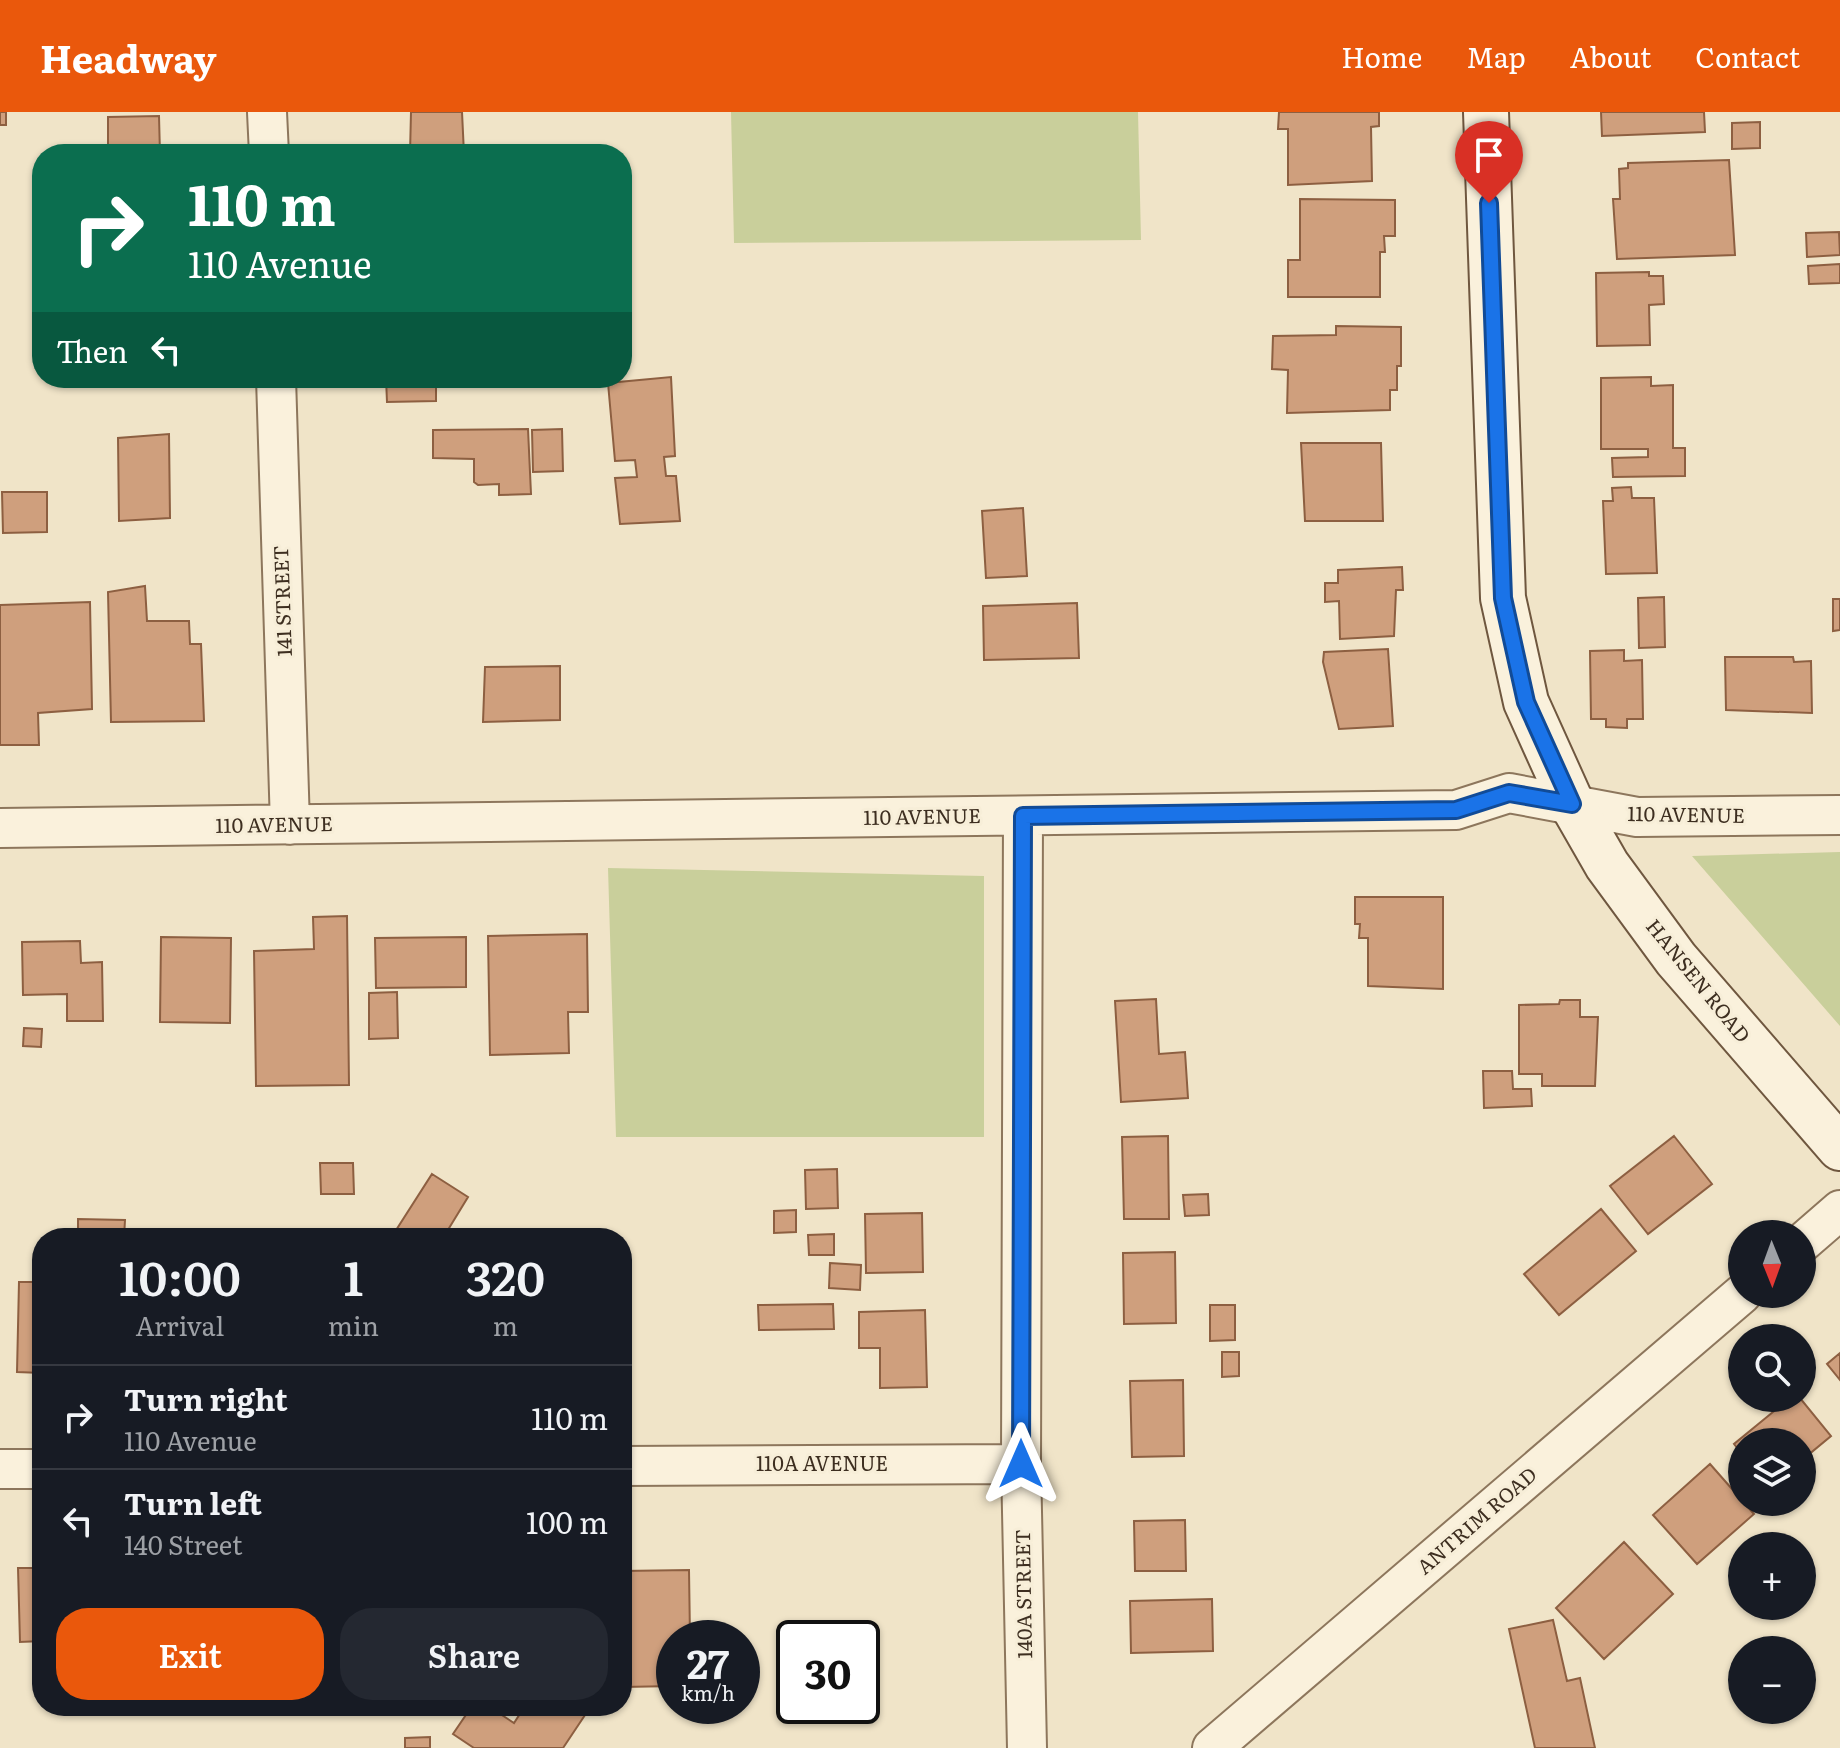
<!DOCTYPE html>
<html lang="en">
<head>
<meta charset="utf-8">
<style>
	:root { --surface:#171b24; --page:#242831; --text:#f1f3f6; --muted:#9ea1a6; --line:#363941; --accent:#ea580c }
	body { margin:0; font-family:Literata,serif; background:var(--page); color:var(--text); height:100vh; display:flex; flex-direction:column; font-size:30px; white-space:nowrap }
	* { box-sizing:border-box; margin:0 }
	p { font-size:26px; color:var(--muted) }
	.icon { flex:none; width:44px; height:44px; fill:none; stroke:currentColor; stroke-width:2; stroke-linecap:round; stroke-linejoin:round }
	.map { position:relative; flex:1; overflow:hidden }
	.drawer { position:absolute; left:32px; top:1116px; width:600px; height:488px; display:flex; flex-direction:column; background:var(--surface); border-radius:32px; box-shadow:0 2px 6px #0004 }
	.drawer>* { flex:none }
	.banner { position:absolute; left:32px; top:32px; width:600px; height:244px; border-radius:32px; box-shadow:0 2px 6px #0004; background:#0b6e4f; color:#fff; overflow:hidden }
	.needle { width:52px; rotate:179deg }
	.controls { position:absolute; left:1728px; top:1108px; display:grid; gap:16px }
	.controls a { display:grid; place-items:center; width:88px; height:88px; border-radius:50%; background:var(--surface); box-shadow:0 2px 6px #0004; font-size:40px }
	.speed { position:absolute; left:656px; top:1508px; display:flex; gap:16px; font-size:40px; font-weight:700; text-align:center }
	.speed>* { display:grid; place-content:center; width:104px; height:104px; border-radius:50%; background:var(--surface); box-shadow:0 2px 6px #0004; line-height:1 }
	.speed small { font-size:20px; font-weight:400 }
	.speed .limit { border:4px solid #111; border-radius:12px; background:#fff; color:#111 }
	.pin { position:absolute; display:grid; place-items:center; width:68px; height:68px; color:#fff; margin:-82px -34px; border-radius:50% 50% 50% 0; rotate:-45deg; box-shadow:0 0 8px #0007 }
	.pin .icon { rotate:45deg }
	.me { position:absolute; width:88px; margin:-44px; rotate:0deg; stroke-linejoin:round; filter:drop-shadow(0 0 6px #0008) }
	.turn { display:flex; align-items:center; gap:28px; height:168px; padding:0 24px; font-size:36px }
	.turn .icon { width:104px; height:104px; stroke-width:2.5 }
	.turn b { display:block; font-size:56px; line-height:68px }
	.then { display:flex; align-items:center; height:76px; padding:0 24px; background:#0003; gap:16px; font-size:30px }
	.eta { display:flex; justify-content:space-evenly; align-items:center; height:136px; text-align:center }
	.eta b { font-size:48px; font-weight:600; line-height:56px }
	.primary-button { display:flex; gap:16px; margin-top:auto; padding:16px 24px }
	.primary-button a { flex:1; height:92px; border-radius:32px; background:var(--accent); color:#fff; font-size:32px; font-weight:600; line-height:92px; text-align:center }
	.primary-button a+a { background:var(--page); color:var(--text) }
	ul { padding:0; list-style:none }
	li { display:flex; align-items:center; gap:24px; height:104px; padding:0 24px; border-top:2px solid var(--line) }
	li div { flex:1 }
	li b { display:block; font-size:30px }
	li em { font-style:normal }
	header { display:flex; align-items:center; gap:48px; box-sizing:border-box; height:112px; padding:0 40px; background:var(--accent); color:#fff }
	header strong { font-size:38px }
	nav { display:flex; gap:44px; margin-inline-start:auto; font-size:28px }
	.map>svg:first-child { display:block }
</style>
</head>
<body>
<header>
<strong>Headway</strong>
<nav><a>Home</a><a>Map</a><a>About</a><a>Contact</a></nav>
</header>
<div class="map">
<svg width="1840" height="1636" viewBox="0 0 1840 1636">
	<rect width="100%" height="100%" fill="#f0e4c8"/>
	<path fill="#c9cf9b" d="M731,0H1138L1141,128L734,131Z
		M1840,740V914L1692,744Z
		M608,756L984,764V1025H616Z"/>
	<path fill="#cf9f7d" stroke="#8d5f41" stroke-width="2" d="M0,0H6V13H0Z
		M411,0H462L464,42H410Z
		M1279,0H1379V14L1371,15L1372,69L1288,73V17H1278Z
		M1601,0H1704L1705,20L1602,24Z
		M159,4L160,42H108V5Z
		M1760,10V36L1732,37V11Z
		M509,39H551V42H509Z
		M1729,48L1735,143L1617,147L1613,87H1620L1619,57L1628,56V51Z
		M1300,87L1395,88V124H1384L1385,140H1380V185H1288V148H1300Z
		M1839,120L1840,143L1807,145L1806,121Z
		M1840,152V171L1809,172L1808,154Z
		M1649,160V164H1663L1664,192L1649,193L1650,233L1597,234L1596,161Z
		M1336,214L1401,215V254H1397V278H1390V298L1287,301L1288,258L1272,257L1273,224L1336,223Z
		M671,265L675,344L664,345L666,364H676L680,409L620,412L615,366L637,365L635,348L615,349L608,271Z
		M1651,265V274L1673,273V336H1685V364L1613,365L1612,346L1648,345V337H1601V266Z
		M386,266H436V289L387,290Z
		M528,317L531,382L499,383V372L478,373L474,370V347L433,346V318Z
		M562,317L563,359L533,360L532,318Z
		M169,322L170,406L119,409L118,326Z
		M1301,331H1381L1383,409H1305Z
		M1631,375L1632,386H1654L1657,461L1606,462L1603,389H1613L1612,376Z
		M2,380H47V420L3,421Z
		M1023,396L1027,464L986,466L982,399Z
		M1402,455L1403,478H1396L1394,524L1340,527L1339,489L1325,490V471H1338V458Z
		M145,474L147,509H189L190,532H201L204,609L111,610L108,480Z
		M1664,485L1665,535L1639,536L1638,486Z
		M1833,487H1840V518L1833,519Z
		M90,490L92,597L38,601L39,633H0V493Z
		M1077,491L1079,546L984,548L983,494Z
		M1388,537L1393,614L1339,617L1323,550L1324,540Z
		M1624,538V549L1642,548L1643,607H1627V616L1606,615V607H1591L1590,539Z
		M1725,545H1793L1794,550L1811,549L1812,601L1726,598Z
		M560,554V608L483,610L485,555Z
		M1355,785H1443V877L1368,874V826H1359L1360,812H1355Z
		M347,804L349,973L256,974L254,839L314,837L313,805Z
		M587,822L588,900H568L569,941L490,943L488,824Z
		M161,825L231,826L230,911L160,910Z
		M466,825V875L376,876L375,826Z
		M80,829L81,851L102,850L103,909H67V882L23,883L22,830Z
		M397,880L398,926L369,927V881Z
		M1156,887L1159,942L1185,940L1188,986L1121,990L1115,889Z
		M1560,888H1580V905H1598L1595,974H1542V962H1519V893L1559,892Z
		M24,916L42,917L41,935L23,934Z
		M1483,959H1512L1513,977H1531L1532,994L1484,996Z
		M1168,1024L1169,1107H1124L1122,1025Z
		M1674,1024L1712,1072L1648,1122L1610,1074Z
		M320,1051H353L354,1082H321Z
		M837,1057L838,1096L806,1097L805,1058Z
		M432,1062L468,1085L443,1126H391Z
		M1208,1082L1209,1103L1185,1104L1183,1083Z
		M1601,1097L1636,1139L1559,1203L1524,1162Z
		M796,1098V1120L774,1121V1099Z
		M922,1101L923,1160L866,1161L865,1102Z
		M78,1107L125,1108L124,1126H78Z
		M834,1122V1143H809L808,1123Z
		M1175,1140L1176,1211L1124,1212L1123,1141Z
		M830,1151L861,1153L860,1178L829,1176Z
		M19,1170H42V1261L17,1260Z
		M833,1192L834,1217L759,1218L758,1193Z
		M1210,1193H1235V1228L1210,1229Z
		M925,1198L927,1275L880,1276V1236H859V1200Z
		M1222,1240H1239V1264L1222,1265Z
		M1840,1241V1268L1827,1252Z
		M1183,1268L1184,1344L1132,1345L1130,1269Z
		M1790,1286H1800L1831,1324L1802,1348V1330H1742V1342L1734,1332Z
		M1710,1352L1754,1402L1697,1452L1653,1403Z
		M1185,1408L1186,1459H1135L1134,1409Z
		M1624,1430L1673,1482L1604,1547L1556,1496Z
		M18,1456H42V1529L20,1530Z
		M689,1458L690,1526H674V1574L623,1575L622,1459Z
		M1212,1487L1213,1539L1131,1541L1130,1489Z
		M1553,1508L1567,1569L1580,1566L1595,1636H1535L1509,1517Z
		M472,1594H488L514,1611L525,1594H591L563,1636H474L453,1622Z
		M430,1625V1636H405V1626Z"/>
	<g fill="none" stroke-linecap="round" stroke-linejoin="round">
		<defs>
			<path id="minor" d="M267,0L269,42
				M276,266L290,713
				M1023,704L1021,1352L1027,1636
				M0,716L1456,698L1509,681L1637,705L1840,703
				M1802,1131L1840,1098
				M622,1354L1021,1352
				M0,1357H42
				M1212,1636L1742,1182"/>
			<path id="secondary" d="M1486,0L1503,486L1526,590L1572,692L1607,753L1676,847L1840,1036"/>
		</defs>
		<use href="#minor" stroke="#8d765c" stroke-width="42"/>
		<use href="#secondary" stroke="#6f573f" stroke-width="48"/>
		<use href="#minor" stroke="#faf1dc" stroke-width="38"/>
		<use href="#secondary" stroke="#faf1dc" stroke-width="44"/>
	</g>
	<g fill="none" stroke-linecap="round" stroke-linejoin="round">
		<defs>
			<path id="route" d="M1021,1352L1023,704L1456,698L1509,681L1572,692L1526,590L1503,486L1489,91"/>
		</defs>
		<use href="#route" stroke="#114b97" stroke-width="20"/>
		<use href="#route" stroke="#1a73e8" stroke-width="14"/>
	</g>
	<g text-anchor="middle" stroke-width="6" stroke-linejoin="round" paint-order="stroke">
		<g font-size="20" fill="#3d2e20" stroke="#f7eed8">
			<text transform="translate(283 489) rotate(-92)" y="7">141 STREET</text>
			<text transform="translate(1686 703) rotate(1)" y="7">110 AVENUE</text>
			<text transform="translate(922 705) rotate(-1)" y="7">110 AVENUE</text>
			<text transform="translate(274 713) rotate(-1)" y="7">110 AVENUE</text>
			<text transform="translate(1698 869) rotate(51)" y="7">HANSEN ROAD</text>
			<text x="822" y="1359">110A AVENUE</text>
			<text transform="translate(1477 1409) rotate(-41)" y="7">ANTRIM ROAD</text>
			<text transform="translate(1024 1482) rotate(-91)" y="7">140A STREET</text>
		</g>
	</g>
</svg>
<div class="controls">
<a><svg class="needle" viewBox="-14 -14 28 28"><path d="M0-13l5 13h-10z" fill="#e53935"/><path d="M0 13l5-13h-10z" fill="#9ea1a6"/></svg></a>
<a><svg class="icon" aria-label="search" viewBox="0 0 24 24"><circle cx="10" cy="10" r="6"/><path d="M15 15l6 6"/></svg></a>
<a><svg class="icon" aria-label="layers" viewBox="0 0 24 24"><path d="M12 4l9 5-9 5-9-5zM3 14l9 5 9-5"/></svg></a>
<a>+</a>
<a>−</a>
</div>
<div class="speed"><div>27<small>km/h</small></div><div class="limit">30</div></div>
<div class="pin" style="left:1489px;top:91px;background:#d93025"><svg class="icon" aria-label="arrive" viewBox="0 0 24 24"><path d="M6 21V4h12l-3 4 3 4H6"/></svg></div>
<svg class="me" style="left:1021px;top:1352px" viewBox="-20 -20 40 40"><path d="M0-17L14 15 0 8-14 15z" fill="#1a73e8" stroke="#fff" stroke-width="4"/></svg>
<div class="banner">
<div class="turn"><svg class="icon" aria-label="right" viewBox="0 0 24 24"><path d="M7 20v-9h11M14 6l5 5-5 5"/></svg><div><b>110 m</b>110 Avenue</div></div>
<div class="then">Then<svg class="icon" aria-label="left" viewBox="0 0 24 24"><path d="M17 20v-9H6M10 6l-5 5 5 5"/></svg></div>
</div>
<section class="drawer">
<div class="eta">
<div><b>10:00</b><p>Arrival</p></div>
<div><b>1</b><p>min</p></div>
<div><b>320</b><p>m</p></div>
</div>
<ul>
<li><svg class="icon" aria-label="right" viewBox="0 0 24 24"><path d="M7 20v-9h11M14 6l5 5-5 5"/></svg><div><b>Turn right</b><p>110 Avenue</p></div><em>110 m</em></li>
<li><svg class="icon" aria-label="left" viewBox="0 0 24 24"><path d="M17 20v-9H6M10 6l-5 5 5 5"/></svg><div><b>Turn left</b><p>140 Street</p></div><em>100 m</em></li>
</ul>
<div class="primary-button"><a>Exit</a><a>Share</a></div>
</section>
</div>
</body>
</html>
